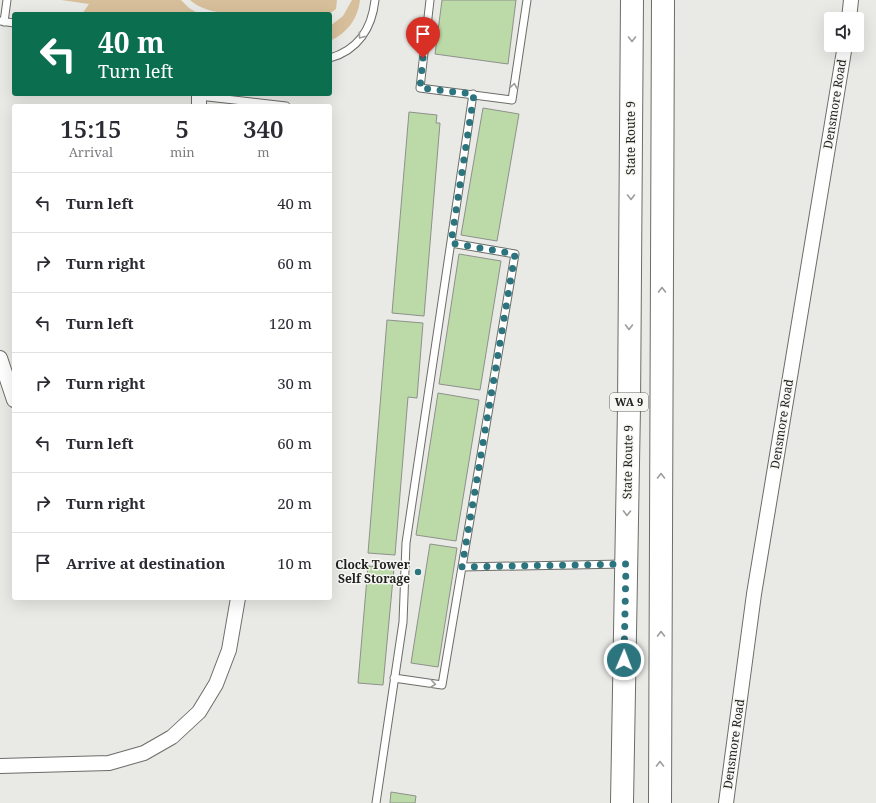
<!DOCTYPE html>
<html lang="en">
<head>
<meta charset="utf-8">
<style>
	:root { --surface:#fff; --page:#f7f7f7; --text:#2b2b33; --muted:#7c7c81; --line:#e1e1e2 }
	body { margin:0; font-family:"Noto Serif",serif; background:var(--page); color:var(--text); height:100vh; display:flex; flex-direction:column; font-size:15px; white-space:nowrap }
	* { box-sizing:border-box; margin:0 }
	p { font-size:13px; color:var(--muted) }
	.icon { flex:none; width:22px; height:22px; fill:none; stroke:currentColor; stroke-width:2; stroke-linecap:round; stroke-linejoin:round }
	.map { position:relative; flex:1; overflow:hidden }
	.details { position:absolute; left:12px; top:104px; width:320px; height:496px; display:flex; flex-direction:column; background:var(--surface); border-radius:4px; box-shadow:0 4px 16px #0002 }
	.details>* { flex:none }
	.hud { position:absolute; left:12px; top:12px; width:320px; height:84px; border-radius:4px; box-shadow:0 4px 16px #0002; background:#0b6e4f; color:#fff; overflow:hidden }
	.buttons { position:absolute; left:824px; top:12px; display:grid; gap:8px }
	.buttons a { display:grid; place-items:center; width:40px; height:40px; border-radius:4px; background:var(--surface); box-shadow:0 4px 16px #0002; font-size:20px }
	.pin { position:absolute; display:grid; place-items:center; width:34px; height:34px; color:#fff; margin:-41px -17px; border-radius:50% 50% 50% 0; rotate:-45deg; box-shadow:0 0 4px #0007 }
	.pin .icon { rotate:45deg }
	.me { position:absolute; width:44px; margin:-22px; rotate:1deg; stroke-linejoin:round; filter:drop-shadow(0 0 3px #0008) }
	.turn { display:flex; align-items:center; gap:14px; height:84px; padding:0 20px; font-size:18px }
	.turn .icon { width:52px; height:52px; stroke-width:2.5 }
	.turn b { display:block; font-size:28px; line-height:34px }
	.eta { display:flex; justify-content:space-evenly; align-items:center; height:68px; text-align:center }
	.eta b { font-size:24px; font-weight:600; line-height:28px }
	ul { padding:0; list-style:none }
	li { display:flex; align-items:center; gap:12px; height:60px; padding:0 20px; border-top:1px solid var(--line) }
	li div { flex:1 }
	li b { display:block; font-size:15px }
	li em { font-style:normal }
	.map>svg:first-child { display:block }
</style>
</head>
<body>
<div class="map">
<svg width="876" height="803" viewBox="0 0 876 803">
	<rect width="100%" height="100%" fill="#e9eae5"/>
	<path fill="#d8bf9b" d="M61,0H181L189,8L199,14H82L89,4Z
		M190,0H337L336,9L329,14C310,14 292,14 273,14C248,14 210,18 190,0Z
		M352,0H360C358,19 347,33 330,41V26L343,16Z"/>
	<path fill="#bcdaa7" stroke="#8e908c" d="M442,0H516L508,64L435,54Z
		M483,108L519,114L497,241L461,235Z
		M409,112L437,115L436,123H440L424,316L392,313Z
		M459,254L501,261L480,390L439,384Z
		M387,320L423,323L417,398L408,397L395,555L368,553Z
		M438,393L479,400L456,541L416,535Z
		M430,544L457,548L438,667L411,663Z
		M368,566L394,568L383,685L358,683Z
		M391,792L416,796L415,803H390Z"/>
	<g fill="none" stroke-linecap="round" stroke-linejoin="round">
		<defs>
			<path id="service" d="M430,0L420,88L512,100L527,0
				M0,21L14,23
				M4,22L7,0
				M330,58C358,50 372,28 375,0
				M199,96L286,106
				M462,567L624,564
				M394,678L442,685L515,254L451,243
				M376,803L403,622L406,543L473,94"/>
			<path id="minor" d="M849,19L851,0
				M199,94V106
				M0,358L14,400
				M0,766L109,763L144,753L172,737L199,712L216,684L229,650L238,598
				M726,803L754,594L845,45"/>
			<path id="primary" d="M622,803L629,407L632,0
				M660,803L663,0"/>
		</defs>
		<use href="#service" stroke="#6c6c68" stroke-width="9"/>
		<use href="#minor" stroke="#6c6c68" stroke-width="16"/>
		<use href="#primary" stroke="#6c6c68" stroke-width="24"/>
		<use href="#service" stroke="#fff" stroke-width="7"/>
		<use href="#minor" stroke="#fff" stroke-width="14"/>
		<use href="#primary" stroke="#fff" stroke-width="22"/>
	</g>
	<defs><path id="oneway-chevron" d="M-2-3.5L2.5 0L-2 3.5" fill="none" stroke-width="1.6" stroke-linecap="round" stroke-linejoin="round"/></defs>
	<g stroke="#9c9c9b">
		<use href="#oneway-chevron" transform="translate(361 36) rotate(126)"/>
		<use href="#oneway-chevron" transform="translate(632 39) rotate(90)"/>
		<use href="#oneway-chevron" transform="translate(514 86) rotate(-81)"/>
		<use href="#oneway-chevron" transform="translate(631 197) rotate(90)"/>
		<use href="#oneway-chevron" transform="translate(662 290) rotate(-90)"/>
		<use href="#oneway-chevron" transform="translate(629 327) rotate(90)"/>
		<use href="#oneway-chevron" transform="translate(661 476) rotate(-90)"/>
		<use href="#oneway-chevron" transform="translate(627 513) rotate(91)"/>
		<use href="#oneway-chevron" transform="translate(661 634) rotate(-90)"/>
		<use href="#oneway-chevron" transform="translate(433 684) rotate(8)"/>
		<use href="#oneway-chevron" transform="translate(660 764) rotate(-90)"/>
	</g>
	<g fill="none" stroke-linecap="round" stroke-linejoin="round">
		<path stroke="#2d757e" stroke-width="7" stroke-dasharray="0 12.6" d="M423,58L420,88L474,94L451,243L515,254L462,567L626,564L624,660"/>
	</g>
	<circle fill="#2d757e" stroke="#f6f7f2" stroke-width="1.5" cx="418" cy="572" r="4"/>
	<g text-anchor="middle" stroke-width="3" stroke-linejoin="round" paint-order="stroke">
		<rect fill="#f6f7f2" stroke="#62625f" stroke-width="1" x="610" y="393" width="38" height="18" rx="3"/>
		<g font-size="11" font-weight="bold" fill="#222220">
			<text x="629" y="406">WA 9</text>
		</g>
		<g font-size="12" fill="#222220" stroke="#f6f7f2">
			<text transform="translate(835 104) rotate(-81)" y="4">Densmore Road</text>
			<text transform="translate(631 138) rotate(-90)" y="4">State Route 9</text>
			<text transform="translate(782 424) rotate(-81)" y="4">Densmore Road</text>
			<text transform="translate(628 462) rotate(-89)" y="4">State Route 9</text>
			<text transform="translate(734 744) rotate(-82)" y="4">Densmore Road</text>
		</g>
		<g font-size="12" font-weight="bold" fill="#222220" stroke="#f6f7f2" text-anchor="end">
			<text x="410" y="569">Clock Tower<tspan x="410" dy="14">Self Storage</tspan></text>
		</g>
	</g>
</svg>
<div class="buttons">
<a><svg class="icon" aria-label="sound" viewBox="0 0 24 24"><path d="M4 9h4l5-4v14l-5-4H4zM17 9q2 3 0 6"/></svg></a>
</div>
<div class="pin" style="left:423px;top:58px;background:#d93025"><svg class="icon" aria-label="arrive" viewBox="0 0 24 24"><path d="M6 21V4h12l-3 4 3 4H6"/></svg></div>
<svg class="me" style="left:624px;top:660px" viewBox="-20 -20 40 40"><circle r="17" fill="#2d757e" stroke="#fff" stroke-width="3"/><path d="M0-11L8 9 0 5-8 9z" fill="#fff"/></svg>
<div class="hud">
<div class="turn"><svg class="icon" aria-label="left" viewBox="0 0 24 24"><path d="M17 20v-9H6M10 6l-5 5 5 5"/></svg><div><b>40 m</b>Turn left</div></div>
</div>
<section class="details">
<div class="eta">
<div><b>15:15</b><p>Arrival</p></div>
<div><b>5</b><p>min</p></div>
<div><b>340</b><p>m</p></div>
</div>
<ul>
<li><svg class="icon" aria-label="left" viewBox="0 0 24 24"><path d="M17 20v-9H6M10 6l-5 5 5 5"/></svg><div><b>Turn left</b></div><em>40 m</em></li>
<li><svg class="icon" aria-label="right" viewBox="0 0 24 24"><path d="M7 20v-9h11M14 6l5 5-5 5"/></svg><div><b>Turn right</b></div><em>60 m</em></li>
<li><svg class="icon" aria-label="left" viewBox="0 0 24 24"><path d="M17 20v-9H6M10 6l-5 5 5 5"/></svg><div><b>Turn left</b></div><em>120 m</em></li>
<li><svg class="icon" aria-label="right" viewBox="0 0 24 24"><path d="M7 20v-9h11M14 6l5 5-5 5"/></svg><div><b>Turn right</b></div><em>30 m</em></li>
<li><svg class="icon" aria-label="left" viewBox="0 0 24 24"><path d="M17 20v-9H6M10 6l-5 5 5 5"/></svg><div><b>Turn left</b></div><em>60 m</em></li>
<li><svg class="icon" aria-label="right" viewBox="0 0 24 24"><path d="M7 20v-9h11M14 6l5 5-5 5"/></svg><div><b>Turn right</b></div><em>20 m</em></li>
<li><svg class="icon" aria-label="arrive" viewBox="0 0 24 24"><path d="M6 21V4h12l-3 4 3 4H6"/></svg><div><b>Arrive at destination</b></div><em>10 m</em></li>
</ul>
</section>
</div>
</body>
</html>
